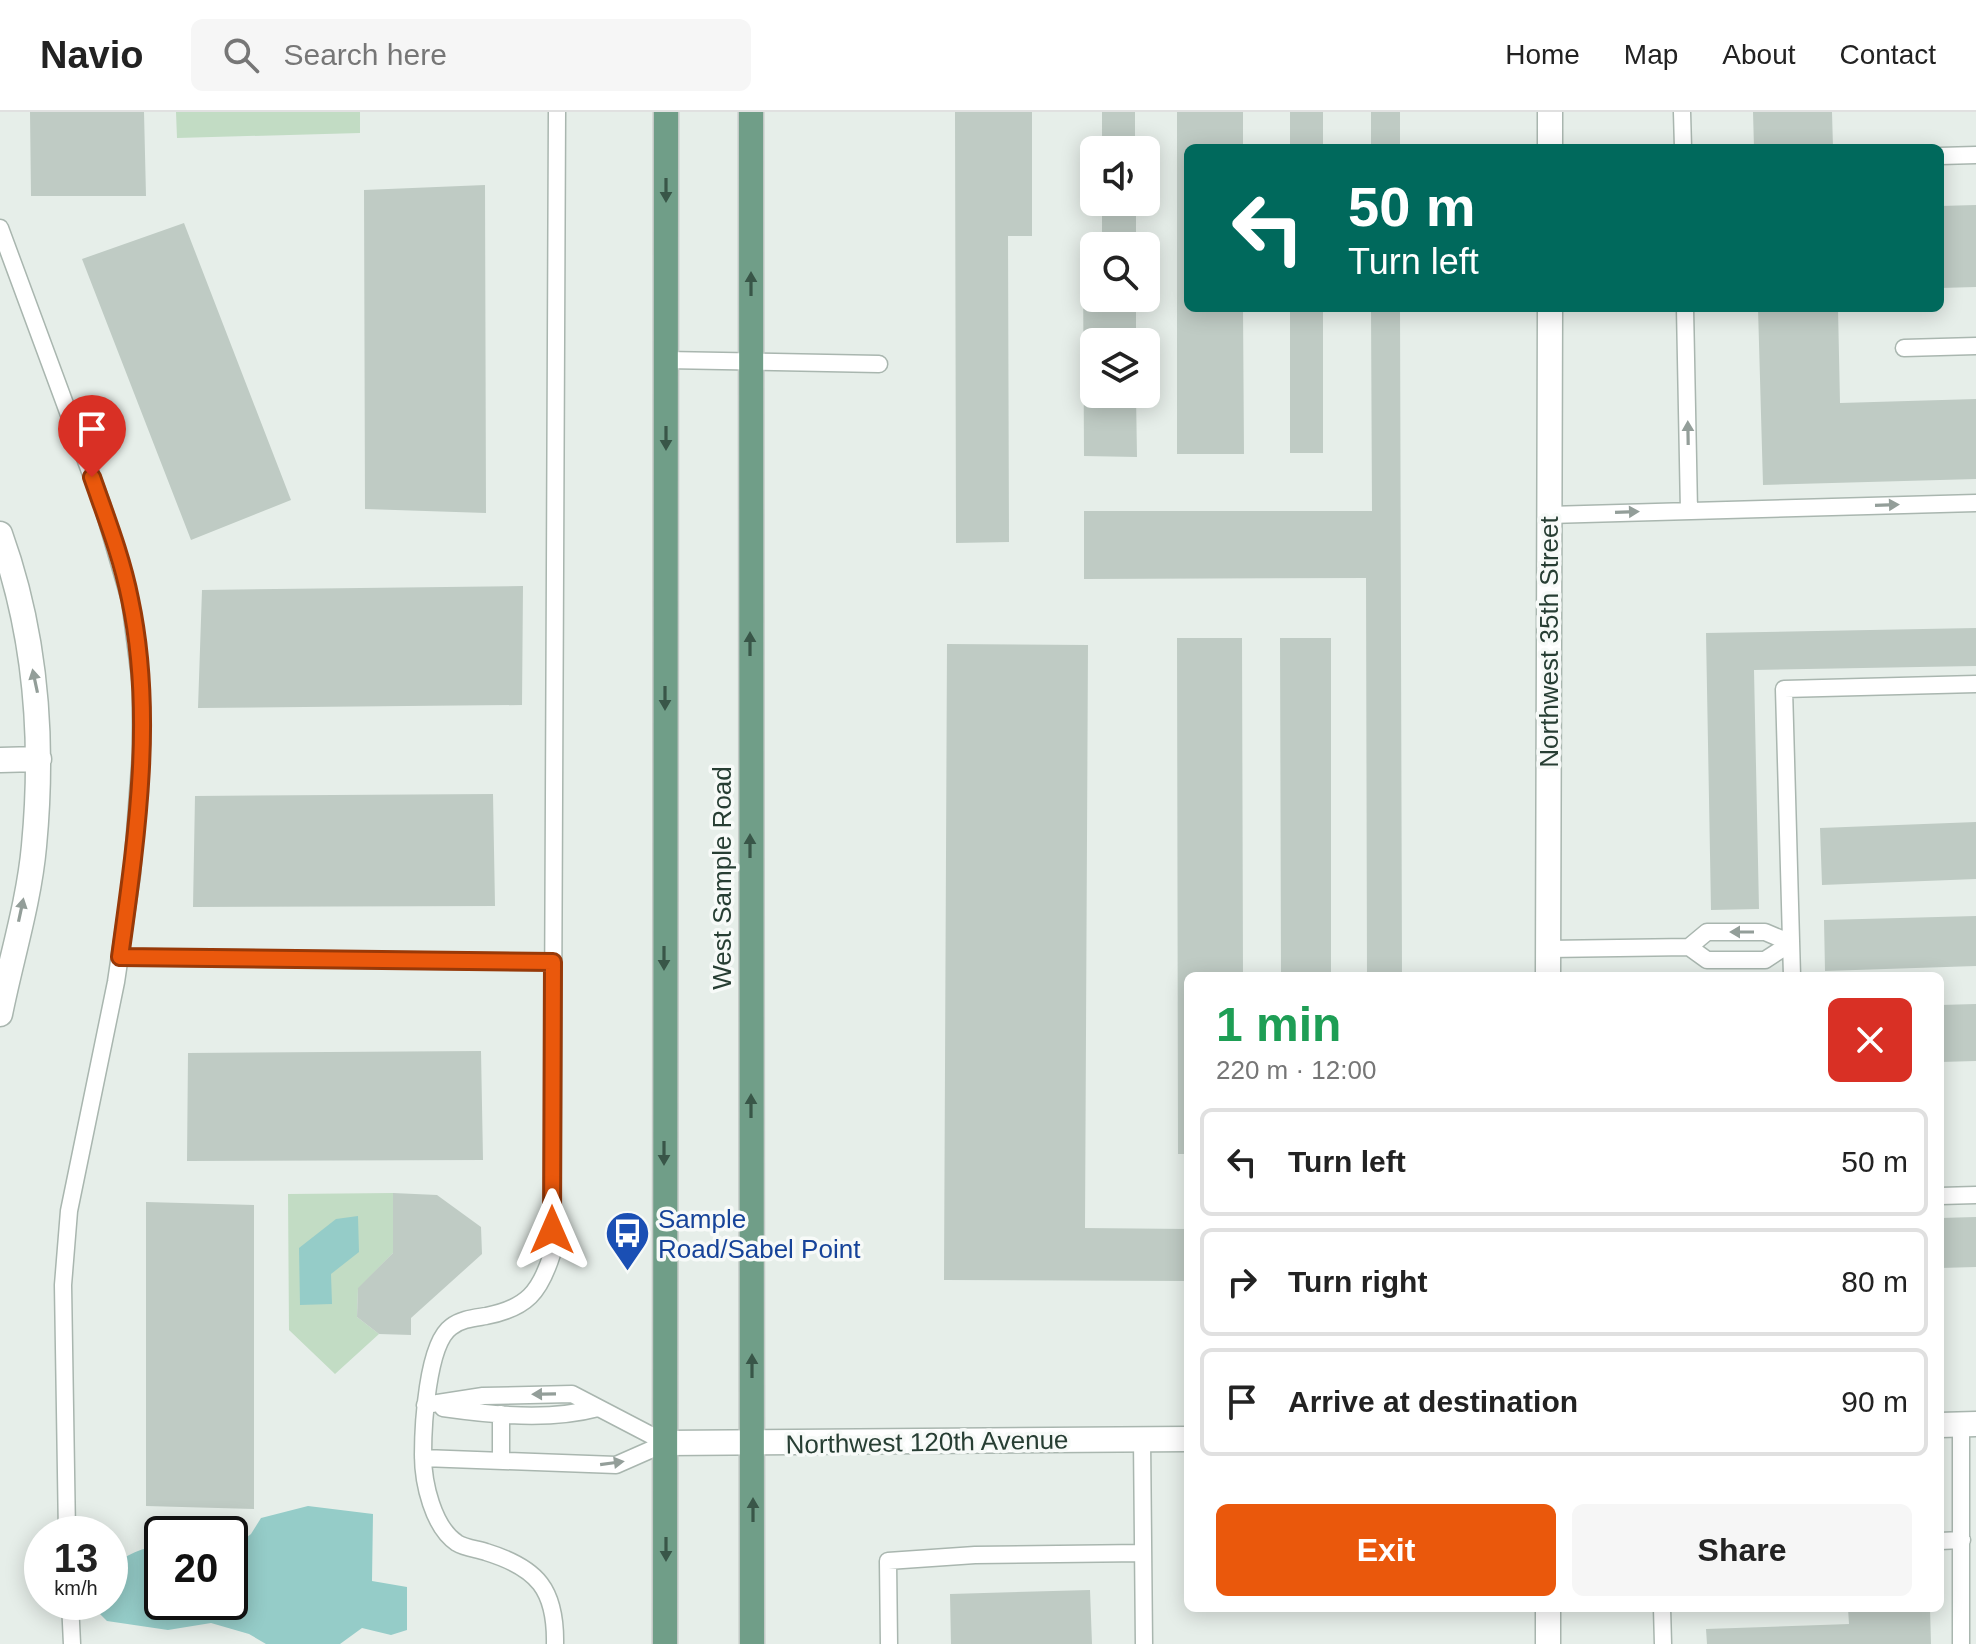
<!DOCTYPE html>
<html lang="en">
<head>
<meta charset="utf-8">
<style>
	:root { --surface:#fff; --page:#f6f6f6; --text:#222; --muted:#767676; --line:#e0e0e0; --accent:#ea580c }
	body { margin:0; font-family:Arial,sans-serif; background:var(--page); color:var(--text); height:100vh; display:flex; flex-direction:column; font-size:30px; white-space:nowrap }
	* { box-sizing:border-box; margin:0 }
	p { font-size:26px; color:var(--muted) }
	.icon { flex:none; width:44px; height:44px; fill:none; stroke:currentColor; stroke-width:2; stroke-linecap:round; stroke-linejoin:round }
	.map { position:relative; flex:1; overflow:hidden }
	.details { position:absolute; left:1184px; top:860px; width:760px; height:640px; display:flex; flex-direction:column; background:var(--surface); border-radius:12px; box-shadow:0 4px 20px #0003 }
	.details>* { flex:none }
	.banner { position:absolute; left:1184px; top:32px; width:760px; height:168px; border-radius:12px; box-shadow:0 4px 20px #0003; background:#00695c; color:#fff; overflow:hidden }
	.tools { position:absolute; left:1080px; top:24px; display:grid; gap:16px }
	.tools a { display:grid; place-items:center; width:80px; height:80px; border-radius:12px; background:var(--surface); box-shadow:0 4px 20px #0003; font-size:40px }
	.speed { position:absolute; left:24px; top:1404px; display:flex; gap:16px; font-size:40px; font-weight:700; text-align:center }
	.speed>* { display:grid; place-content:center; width:104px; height:104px; border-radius:50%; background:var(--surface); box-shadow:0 4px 20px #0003; line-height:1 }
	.speed small { font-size:20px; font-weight:400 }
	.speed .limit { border:4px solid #111; border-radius:12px; background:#fff; color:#111 }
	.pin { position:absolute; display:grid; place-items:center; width:68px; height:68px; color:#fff; margin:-82px -34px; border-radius:50% 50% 50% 0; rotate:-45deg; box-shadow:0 0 8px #0007 }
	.pin .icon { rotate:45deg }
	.me { position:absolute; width:88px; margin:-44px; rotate:0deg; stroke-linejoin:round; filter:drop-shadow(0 0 6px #0008) }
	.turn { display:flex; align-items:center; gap:28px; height:168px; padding:0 32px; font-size:36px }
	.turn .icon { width:104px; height:104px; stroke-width:2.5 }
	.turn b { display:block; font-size:56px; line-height:68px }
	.round { display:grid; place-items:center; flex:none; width:84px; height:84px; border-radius:12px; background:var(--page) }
	.overview { display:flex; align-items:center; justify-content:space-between; height:136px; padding:0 32px }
	h1 { font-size:48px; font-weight:700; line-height:60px; color:#1e9e55 }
	.primary-button { display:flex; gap:16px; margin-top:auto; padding:16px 32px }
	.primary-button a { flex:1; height:92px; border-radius:12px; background:var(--accent); color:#fff; font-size:32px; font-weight:700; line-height:92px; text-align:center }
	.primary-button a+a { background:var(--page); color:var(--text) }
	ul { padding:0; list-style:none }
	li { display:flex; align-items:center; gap:24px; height:108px; margin:0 16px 12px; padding:0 16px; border:4px solid var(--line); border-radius:12px }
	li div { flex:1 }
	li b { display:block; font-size:30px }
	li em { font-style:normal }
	header { display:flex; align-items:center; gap:48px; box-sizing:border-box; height:112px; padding:0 40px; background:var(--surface); border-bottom:2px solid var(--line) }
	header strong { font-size:38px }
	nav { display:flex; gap:44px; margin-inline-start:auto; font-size:28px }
	.search { width:560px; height:72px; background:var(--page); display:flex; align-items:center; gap:20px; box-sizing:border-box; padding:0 28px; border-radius:12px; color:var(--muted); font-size:30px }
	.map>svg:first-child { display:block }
</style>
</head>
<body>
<header>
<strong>Navio</strong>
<div class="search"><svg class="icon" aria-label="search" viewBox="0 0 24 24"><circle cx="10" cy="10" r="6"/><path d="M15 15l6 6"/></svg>Search here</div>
<nav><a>Home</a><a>Map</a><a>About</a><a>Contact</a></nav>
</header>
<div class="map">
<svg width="1976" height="1532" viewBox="0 0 1976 1532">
	<rect width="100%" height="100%" fill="#e6eee9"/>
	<path fill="#c2dcc4" d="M176,0H360V21L177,26Z
		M393,1081V1141L358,1177L357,1205L379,1222L335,1262L289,1218L288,1082Z"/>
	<path fill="#95ccc8" d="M358,1104L359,1140L331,1162L332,1192L300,1193L299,1136L336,1107Z
		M308,1394L373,1402L372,1469L407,1475V1518L391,1523L362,1516L340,1532H266L249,1522L211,1511L168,1518L107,1509L97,1499L95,1490H110V1454C127,1444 142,1434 162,1434V1490H230V1438L251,1422L261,1406Z"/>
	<path fill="#bfcbc4" d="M30,0H144L146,84H31Z
		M955,0H1032V124H1008L1009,430L956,431Z
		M1102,0H1135V38H1102Z
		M1177,0H1243V36H1188V196H1243L1244,342H1177Z
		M1290,0H1323V36H1290Z
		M1371,0H1400V36H1371Z
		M1753,0H1832L1833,36H1754Z
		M485,73L486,401L365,397L364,78Z
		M1102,90H1136V134H1102Z
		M1976,93V175L1940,176V94Z
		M184,111L291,388L191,428L82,147Z
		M1083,152H1094V186H1136V230H1094V282H1136L1137,345L1084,344Z
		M1290,196H1323V341H1290Z
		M1371,196H1400L1402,864H1367L1366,466L1084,467V399H1372Z
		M1758,196H1838L1840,291L1976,287V367L1763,373Z
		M523,474L522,593L198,596L202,478Z
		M1976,516V554L1754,558L1759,797L1711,798L1706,521Z
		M1177,526H1242L1243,864H1188V1042H1178Z
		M1280,526H1331V864H1281Z
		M947,532L1088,533L1085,1116L1188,1117V1169L944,1168Z
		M493,682L495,794L193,795L195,684Z
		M1976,710V767L1822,773L1820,716Z
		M1976,804V854L1825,859L1824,808Z
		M1976,892V949L1940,950V893Z
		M481,939L483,1048L187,1049L188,941Z
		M393,1081L437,1083L481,1115L482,1142L411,1206V1223L379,1222L357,1205L358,1176L393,1141Z
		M146,1090L254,1093V1397L146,1394Z
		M1976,1105V1155L1940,1156V1106Z
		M1090,1478L1092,1532H951L950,1482Z
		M1848,1496H1930L1931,1532H1707L1706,1517L1849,1512Z"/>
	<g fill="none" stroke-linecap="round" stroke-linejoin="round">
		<defs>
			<path id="lane" d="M1682,0L1683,36
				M1940,44L1976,43
				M0,116L102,392L130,488L141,573V641L132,762L116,870L69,1099L63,1173L67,1422
				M1685,196L1689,399
				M1904,236L1976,234
				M666,248L879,252
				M1549,403L1976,391
				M1548,837L1689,835L1707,848H1765L1791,831L1765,820H1707L1689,835
				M120,845L553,850
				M1792,864L1784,577L1976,572
				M1940,1084L1976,1083
				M425,1293L483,1284L572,1282L666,1331
				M443,1296C493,1303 549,1309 598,1296
				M1142,1327L1144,1532
				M423,1346L616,1353L666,1331
				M501,1349V1302
				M1940,1429L1962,1428
				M70,1490L72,1532
				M1662,1496L1663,1532
				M555,1532C556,1478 538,1456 486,1440C477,1437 465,1436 457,1431C433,1415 423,1371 423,1343C423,1315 427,1232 451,1215C461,1207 474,1206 486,1204C527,1196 540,1180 552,1142L557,0
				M889,1532L888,1449L975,1443L1143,1441
				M1961,1532V1313"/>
			<path id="street" d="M1550,36V0
				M0,422C36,522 44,629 34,734C29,790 11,847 0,902
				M0,648L39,647
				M1548,864L1550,196
				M1940,1313L1976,1312
				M666,1331L1188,1327
				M1548,1496V1532"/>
			<path id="primary" d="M751,0L752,1532
				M665,1532L666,0"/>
		</defs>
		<use href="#lane" stroke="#a9b6af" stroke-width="19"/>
		<use href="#street" stroke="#a9b6af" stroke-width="27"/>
		<use href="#primary" stroke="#c3c9c6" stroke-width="27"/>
		<use href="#lane" stroke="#fff" stroke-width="16"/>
		<use href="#street" stroke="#fff" stroke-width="24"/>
		<use href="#primary" stroke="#709e88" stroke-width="24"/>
	</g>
	<defs><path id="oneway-solid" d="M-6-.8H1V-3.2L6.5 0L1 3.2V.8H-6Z" transform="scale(2)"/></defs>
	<g fill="#395648">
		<use href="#oneway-solid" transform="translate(666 78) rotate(90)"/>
		<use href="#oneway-solid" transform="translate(751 172) rotate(-90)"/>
		<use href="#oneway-solid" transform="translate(666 326) rotate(90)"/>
		<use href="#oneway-solid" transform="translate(750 532) rotate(-90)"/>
		<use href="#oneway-solid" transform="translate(665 586) rotate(90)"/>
		<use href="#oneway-solid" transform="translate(750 734) rotate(-90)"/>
		<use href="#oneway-solid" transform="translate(664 846) rotate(90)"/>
		<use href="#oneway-solid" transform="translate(751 994) rotate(-90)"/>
		<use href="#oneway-solid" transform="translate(664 1041) rotate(90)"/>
		<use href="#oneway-solid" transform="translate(752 1254) rotate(-90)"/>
		<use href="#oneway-solid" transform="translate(753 1398) rotate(-90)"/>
		<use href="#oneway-solid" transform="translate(666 1437) rotate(90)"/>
	</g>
	<g fill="#939e99">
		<use href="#oneway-solid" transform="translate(1688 321) rotate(-91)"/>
		<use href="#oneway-solid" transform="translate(1887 393) rotate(-2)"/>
		<use href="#oneway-solid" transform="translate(1627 400) rotate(-2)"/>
		<use href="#oneway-solid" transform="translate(35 569) rotate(-102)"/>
		<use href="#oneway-solid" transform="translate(21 798) rotate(-78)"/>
		<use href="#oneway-solid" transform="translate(1742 820) rotate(-180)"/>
		<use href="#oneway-solid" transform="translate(544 1282) rotate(179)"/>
		<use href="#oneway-solid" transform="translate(612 1351) rotate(-8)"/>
	</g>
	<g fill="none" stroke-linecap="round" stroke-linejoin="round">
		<defs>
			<path id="route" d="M92,365C106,405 122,446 130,487C155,604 136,729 120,845L553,850L552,1118"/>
		</defs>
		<use href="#route" stroke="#983908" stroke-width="20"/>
		<use href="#route" stroke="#ea580c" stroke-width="14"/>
	</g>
	<defs>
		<symbol id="bus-pin" viewBox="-11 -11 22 30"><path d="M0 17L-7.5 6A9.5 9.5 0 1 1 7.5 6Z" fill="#1a4fb4" stroke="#f7faf8"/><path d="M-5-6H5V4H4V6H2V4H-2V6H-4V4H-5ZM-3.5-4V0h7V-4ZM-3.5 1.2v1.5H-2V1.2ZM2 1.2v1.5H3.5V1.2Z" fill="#fff"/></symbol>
	</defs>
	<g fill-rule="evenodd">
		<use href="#bus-pin" x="602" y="1096" width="51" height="69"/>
	</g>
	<g text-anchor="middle" stroke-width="7" stroke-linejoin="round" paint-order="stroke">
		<g font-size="26" fill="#273e33" stroke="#f7faf8">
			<text transform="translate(1549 530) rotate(-90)" y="9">Northwest 35th Street</text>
			<text transform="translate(722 766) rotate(-90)" y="9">West Sample Road</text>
			<text transform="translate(927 1330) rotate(-1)" y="9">Northwest 120th Avenue</text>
		</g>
		<g font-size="26" fill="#164399" stroke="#f7faf8" text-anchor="start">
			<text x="658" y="1116">Sample<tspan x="658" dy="30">Road/Sabel Point</tspan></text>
		</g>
	</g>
</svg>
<div class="tools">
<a><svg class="icon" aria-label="sound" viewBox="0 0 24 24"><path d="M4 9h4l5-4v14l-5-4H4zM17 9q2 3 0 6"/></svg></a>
<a><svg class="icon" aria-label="search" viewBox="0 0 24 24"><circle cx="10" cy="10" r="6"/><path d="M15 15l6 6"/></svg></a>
<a><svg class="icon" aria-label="layers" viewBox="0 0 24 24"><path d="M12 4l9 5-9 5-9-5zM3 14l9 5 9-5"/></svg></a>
</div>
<div class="speed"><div>13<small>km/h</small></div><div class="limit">20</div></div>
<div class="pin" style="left:92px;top:365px;background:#d93025"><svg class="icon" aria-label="arrive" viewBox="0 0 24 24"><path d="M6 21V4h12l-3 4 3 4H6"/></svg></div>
<svg class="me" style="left:552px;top:1118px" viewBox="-20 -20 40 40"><path d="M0-17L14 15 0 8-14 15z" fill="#ea580c" stroke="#fff" stroke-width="4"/></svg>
<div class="banner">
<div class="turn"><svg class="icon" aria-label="left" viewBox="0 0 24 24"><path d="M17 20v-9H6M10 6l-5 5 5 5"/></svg><div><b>50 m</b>Turn left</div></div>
</div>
<section class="details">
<div class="overview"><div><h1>1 min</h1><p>220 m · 12:00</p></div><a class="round" style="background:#d93025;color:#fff"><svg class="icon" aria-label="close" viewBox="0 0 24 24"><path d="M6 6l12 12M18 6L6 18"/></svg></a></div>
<ul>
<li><svg class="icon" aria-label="left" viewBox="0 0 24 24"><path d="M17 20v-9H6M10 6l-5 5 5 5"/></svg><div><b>Turn left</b></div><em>50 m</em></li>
<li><svg class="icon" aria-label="right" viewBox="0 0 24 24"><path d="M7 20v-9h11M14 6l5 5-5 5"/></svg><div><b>Turn right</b></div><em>80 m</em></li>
<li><svg class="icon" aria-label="arrive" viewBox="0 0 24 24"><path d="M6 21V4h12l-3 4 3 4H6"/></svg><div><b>Arrive at destination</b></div><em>90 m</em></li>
</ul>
<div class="primary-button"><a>Exit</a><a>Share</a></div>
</section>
</div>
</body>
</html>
